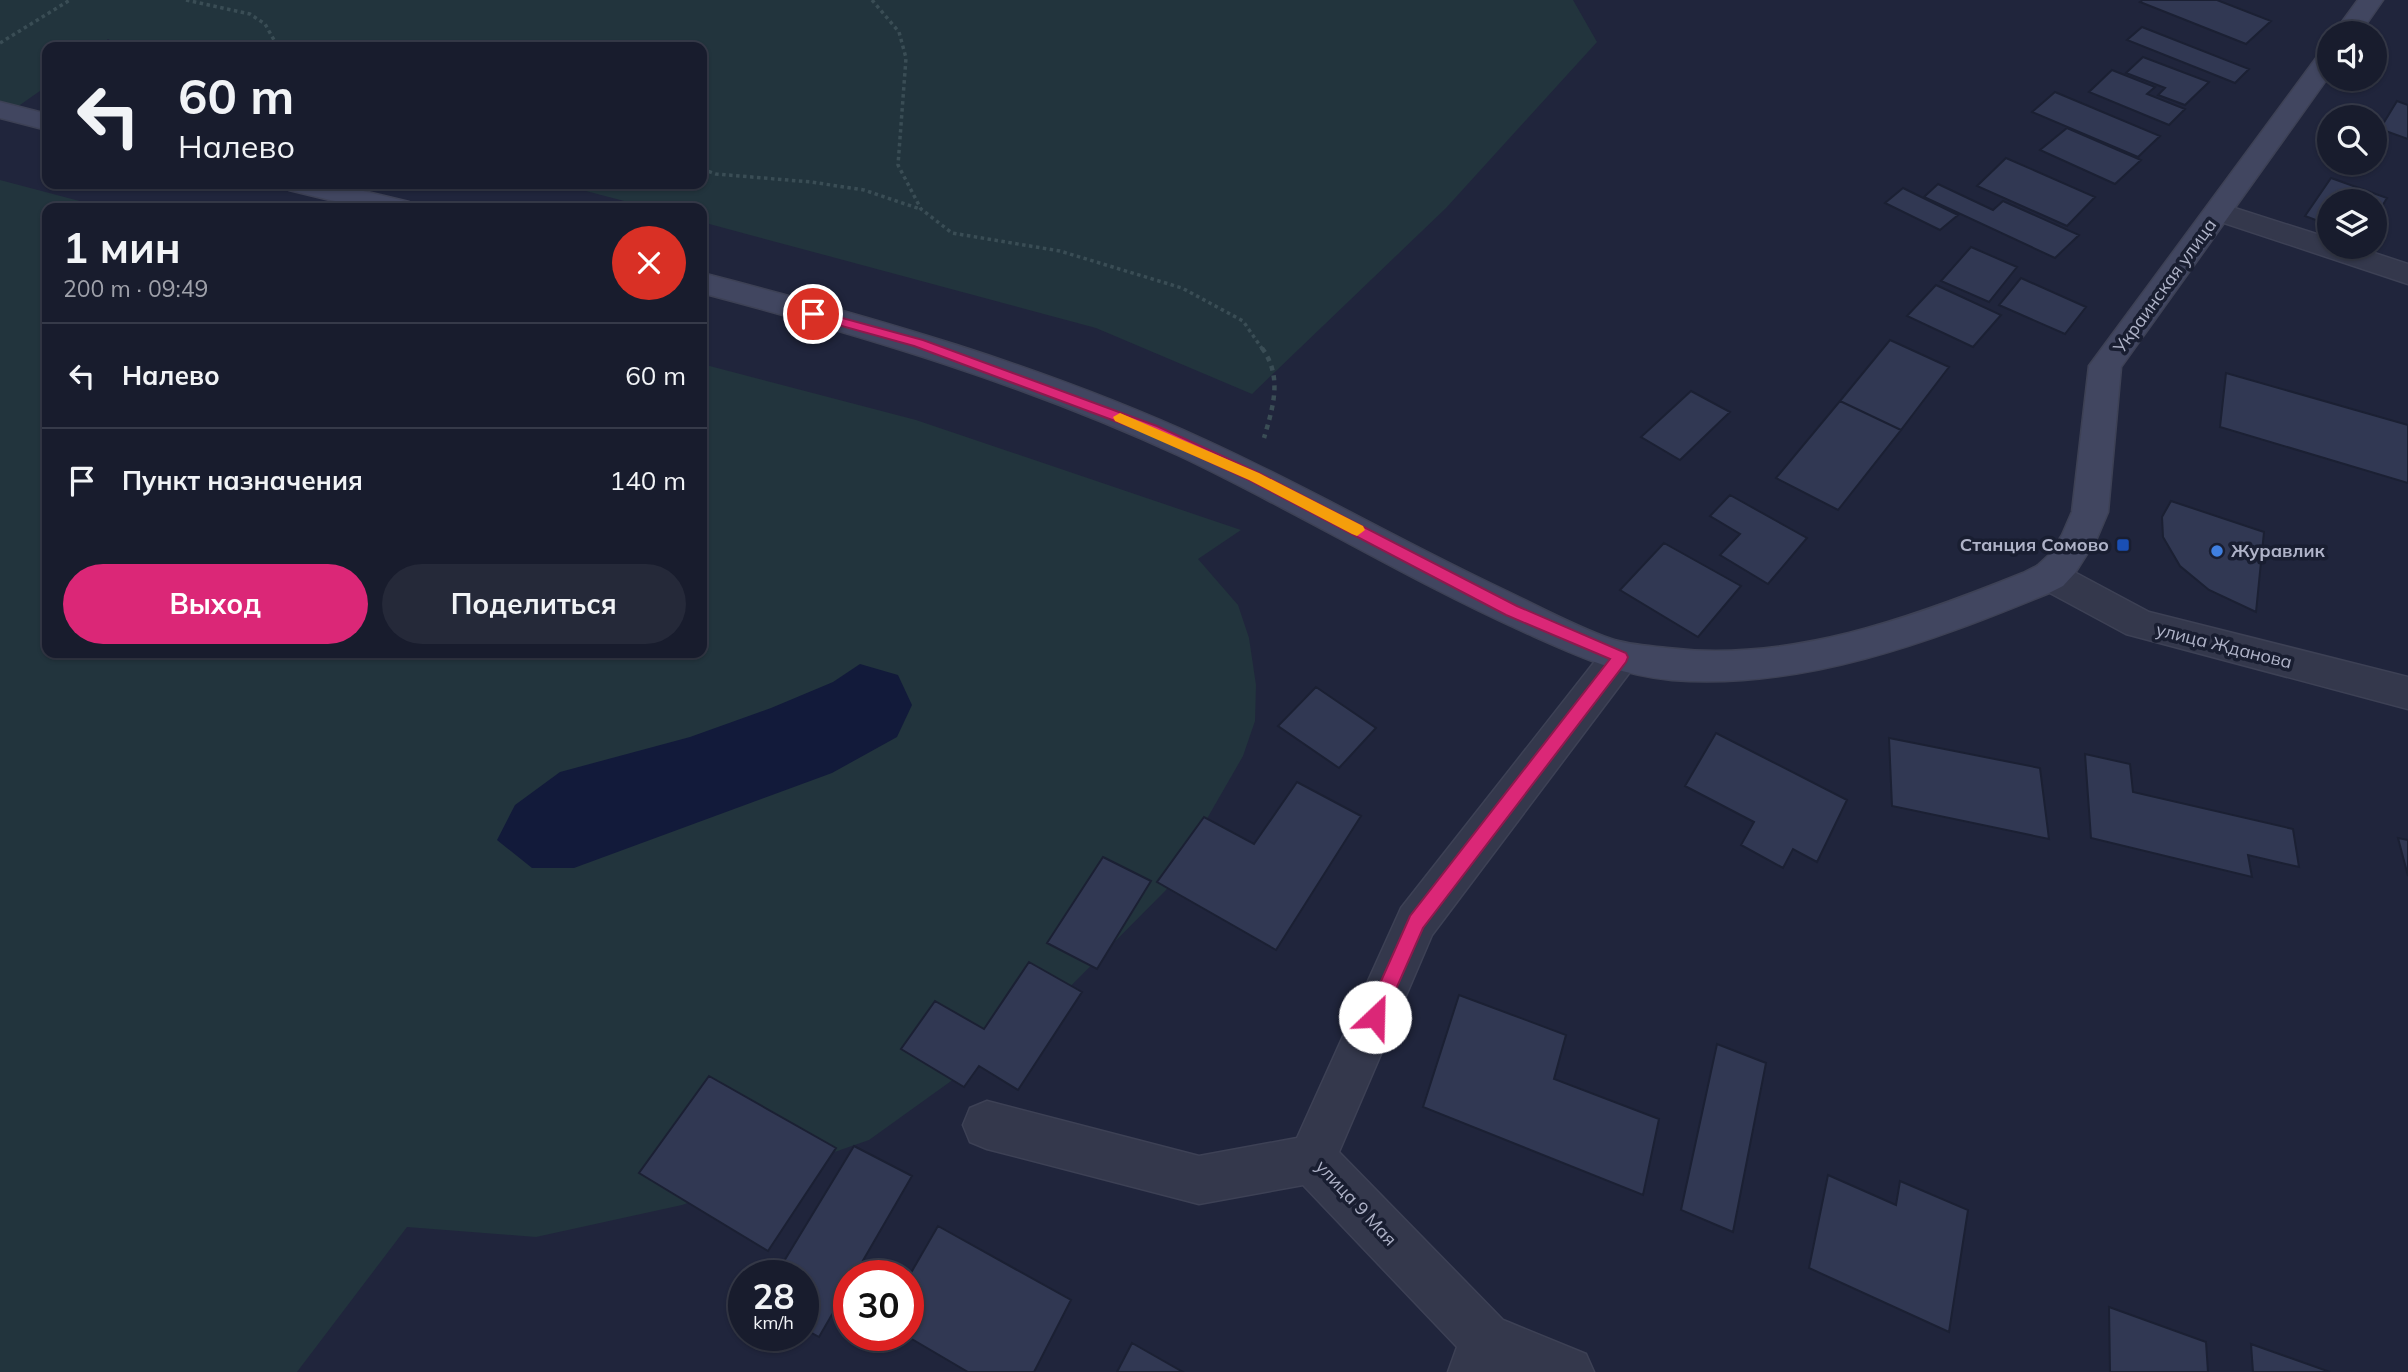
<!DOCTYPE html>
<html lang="ru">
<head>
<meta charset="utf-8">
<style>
	:root { --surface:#181c2d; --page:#252939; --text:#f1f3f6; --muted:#9fa1aa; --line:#363a49; --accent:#db2777 }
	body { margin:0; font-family:Mulish,sans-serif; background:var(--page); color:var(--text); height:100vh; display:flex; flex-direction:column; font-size:26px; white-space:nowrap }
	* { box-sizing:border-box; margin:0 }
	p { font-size:23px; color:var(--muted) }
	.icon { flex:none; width:38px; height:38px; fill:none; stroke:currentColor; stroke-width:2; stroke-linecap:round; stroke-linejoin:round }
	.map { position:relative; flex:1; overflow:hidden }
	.details { position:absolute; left:42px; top:203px; width:665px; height:455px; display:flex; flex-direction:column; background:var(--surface); border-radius:14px; box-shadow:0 2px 5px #0004,0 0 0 2px var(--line) }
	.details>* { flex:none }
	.hud { position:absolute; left:42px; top:42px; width:665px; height:147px; border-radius:14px; box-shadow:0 2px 5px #0004,0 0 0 2px var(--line); background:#181c2d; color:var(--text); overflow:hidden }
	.tools { position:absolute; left:2317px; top:21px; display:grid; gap:14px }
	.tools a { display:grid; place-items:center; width:70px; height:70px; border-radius:50%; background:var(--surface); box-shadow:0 2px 5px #0004,0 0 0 2px var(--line); font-size:35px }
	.speed { position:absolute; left:728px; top:1260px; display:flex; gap:14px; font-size:35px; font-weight:700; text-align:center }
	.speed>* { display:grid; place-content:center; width:91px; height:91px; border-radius:50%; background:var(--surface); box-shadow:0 2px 5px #0004,0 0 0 2px var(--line); line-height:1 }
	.speed small { font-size:18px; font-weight:400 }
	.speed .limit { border:10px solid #d22; background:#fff; color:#111 }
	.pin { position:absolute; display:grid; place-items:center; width:60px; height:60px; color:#fff; margin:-30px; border:4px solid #fff; border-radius:50%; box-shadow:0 2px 7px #0007 }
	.me { position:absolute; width:77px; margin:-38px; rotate:24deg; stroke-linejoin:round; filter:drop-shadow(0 0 5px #0008) }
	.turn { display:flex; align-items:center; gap:24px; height:147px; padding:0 21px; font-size:32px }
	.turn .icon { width:91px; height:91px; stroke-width:2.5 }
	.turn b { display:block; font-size:49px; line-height:60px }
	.round { display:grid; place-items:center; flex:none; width:74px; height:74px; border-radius:37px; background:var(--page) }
	.head { display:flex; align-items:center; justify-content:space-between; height:119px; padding:0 21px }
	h1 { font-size:42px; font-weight:700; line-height:52px }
	.action { display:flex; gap:14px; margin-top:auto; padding:14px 21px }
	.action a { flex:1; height:80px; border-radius:42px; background:var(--accent); color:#fff; font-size:28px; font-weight:700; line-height:80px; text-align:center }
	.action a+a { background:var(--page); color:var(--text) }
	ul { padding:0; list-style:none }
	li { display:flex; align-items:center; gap:21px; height:105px; padding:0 21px; border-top:2px solid var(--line) }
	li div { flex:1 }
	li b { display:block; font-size:26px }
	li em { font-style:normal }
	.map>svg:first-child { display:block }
</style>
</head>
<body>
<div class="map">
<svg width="2408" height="1372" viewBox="0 0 2408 1372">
	<rect width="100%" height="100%" fill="#20253c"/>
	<path fill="#22343d" d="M0,0H1573L1597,42L1446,208L1252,394L1096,328L702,222V208H651L559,184H702V47H116V44L108,39L99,47H47V86L0,119Z
		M0,180L106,208H47V653H702V364L916,420L1241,530L1198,559L1238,605L1249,638L1256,685L1255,721L1243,756L1166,890L1039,1018L869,1140L682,1205L536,1237L407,1227L297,1372H0Z"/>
	<path fill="#121a3a" d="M860,664L898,675L912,705L897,737L832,773L574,868H532L497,840L515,805L560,772L690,737L771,708L833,682Z"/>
	<path fill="#313853" stroke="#1b2033" stroke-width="2" d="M2143,0H2217L2271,21L2246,44L2140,2Z
		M2142,27L2249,69L2235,83L2127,40Z
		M2143,57L2209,82L2185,105L2158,95L2165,88L2126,73Z
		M2112,70L2155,87L2147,94L2185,109L2169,125L2089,92Z
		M2055,92L2160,136L2138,157L2032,112Z
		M2397,101L2408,105V139L2380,129Z
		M2067,128L2141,160L2115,184L2040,150Z
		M2006,158L2095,197L2067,226L1977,186Z
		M2331,178L2387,198L2375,218V201H2329V225L2305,216Z
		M1938,184L1993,210L2003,201L2079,235L2055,258L1924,197Z
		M1903,188L1958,215L1940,230L1885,203Z
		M1971,247L2017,267L1989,302L1941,281Z
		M2021,278L2086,307L2065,334L1999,305Z
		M1936,285L2001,315L1973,347L1907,316Z
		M1890,340L1949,367L1901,430L1840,401Z
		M2226,373L2408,425V483L2220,427Z
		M1691,391L1730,412L1680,460L1641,437Z
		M1840,401L1901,430L1838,510L1776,478Z
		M1730,495L1807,538L1768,584L1720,555L1740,534L1710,516Z
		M2171,501L2264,532L2256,612L2209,590L2180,566L2163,537L2162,517Z
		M1664,543L1741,586L1698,637L1620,590Z
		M1316,687L1376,728L1339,768L1278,726Z
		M1716,733L1847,800L1817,862L1793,849L1783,868L1741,845L1754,822L1685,786Z
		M1889,738L2040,768L2049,839L1892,806Z
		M2085,754L2130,764L2133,792L2293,829L2299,867L2248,855L2252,877L2091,838Z
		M1297,782L1361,816L1276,950L1157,882L1204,817L1254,844Z
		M2398,838L2408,840V876Z
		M1103,857L1151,881L1097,969L1047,943Z
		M1029,962L1082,992L1018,1090L979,1066L964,1087L901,1049L935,1001L984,1029Z
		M1459,995L1566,1035L1554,1079L1659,1119L1643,1195L1423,1107Z
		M1717,1044L1766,1063L1733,1232L1681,1210Z
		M709,1076L836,1148L768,1251L639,1173Z
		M854,1146L912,1176L854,1276H849V1285L819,1337L803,1328V1276H775Z
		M1828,1175L1896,1205L1900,1181L1968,1210L1949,1332L1809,1268Z
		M938,1226L1071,1300L1034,1372H968L905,1335H908V1278Z
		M2109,1307L2206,1342L2208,1372H2110Z
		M1132,1343L1183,1372H1117Z
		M2251,1344L2330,1372H2253Z"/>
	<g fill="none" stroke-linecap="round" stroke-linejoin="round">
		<defs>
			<path id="street" d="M2219,203L2329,238V247H2356L2408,264V284L2209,218L2205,212L2209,206Z
				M2050,562L2063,566L2149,612L2408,677V709L2126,634L2037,586L2032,576L2037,566Z
				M1620,642L1633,646L1639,657L1633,668L1432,935L1339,1152L1503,1320L1586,1354L1594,1372H1448L1457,1347L1303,1185L1199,1204L987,1149L970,1142L963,1125L970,1108L987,1101L1199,1156L1297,1138L1401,908L1607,646Z"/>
			<path id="secondary" d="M2358,0H2383L2360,33H2334Z
				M2329,50V76L2121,367L2108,512L2097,538L2075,573L2063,586L2049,593C1930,642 1803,690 1672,680C1616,675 1572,653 1522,631C1405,578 1296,511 1180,456C1028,385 865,336 702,293V273C873,317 1044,366 1205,440C1306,486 1402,542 1502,589C1538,606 1574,626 1611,639C1629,645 1649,646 1667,648C1789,663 1912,618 2023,573L2037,566L2050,554L2062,535L2072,512L2089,366L2320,53Z
				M0,102L47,114V130L0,118Z
				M285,184H334L409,202L413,208H363L289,190Z"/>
		</defs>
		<use href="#street" stroke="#3d4155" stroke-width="3"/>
		<use href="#secondary" stroke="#3d4155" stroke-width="3"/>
		<path stroke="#3a4d55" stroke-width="3.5" stroke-dasharray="3.5 3.5" stroke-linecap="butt" d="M186,0L250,14L265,24L278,47
			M872,0L899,32L906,58L898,165L921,209L952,233L1060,251L1182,288L1243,321L1263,350
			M0,43L70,0
			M702,169L716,174L811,182L864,190L920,209"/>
		<path stroke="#3a4d55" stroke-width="4.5" stroke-dasharray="5 5" stroke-linecap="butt" d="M1262,348C1283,377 1273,407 1264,438"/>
		<use href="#street" fill="#34384c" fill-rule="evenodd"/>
		<use href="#secondary" fill="#414660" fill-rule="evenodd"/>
	</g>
	<path fill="#db2777" stroke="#8e194d" stroke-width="2" d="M813,310L923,340L1157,426L1259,473L1517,606L1626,653L1628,657L1626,662L1423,928L1381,1023L1375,1026L1368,1023L1365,1017L1410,916L1610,659L1506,615L1249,480L1147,433L914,346L809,317L807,314Z"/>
	<path fill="#f59e0b" d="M1120,413L1259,473L1363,526L1365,530L1357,536L1352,534L1249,480L1115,421L1113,417Z"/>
	<rect fill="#1a4fb4" stroke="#191e31" stroke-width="2.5" x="2116" y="538" width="14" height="14" rx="3.5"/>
	<circle fill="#3f7fe0" stroke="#191e31" stroke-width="2.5" cx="2217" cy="551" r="7"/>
	<g text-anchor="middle" stroke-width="7" stroke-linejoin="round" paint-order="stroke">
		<g font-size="18" fill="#afb3c8" stroke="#191e31">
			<text transform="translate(2165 286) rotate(-54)" y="6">Украинская улица</text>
			<text transform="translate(2224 646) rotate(14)" y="6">улица Жданова</text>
			<text transform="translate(1356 1203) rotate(47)" y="6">улица 9 Мая</text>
		</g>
		<g font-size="18" font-weight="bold" fill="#afb3c8" stroke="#191e31" text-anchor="end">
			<text x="2109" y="551">Станция Сомово</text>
			<text x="2231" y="557" text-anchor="start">Журавлик</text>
		</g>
	</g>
</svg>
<div class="tools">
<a><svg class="icon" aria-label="sound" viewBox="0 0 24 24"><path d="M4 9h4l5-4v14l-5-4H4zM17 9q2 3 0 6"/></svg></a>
<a><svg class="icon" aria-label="search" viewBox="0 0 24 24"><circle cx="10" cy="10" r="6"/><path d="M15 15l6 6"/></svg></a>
<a><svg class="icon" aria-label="layers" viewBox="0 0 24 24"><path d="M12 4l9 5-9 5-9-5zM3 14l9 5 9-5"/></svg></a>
</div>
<div class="speed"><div>28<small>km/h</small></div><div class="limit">30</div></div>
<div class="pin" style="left:813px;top:314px;background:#d93025"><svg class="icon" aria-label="arrive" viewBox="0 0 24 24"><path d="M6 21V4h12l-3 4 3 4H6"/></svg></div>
<svg class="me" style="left:1375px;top:1017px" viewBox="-20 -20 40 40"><circle r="19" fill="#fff"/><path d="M0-13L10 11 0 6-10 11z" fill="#db2777"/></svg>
<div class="hud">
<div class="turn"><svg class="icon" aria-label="left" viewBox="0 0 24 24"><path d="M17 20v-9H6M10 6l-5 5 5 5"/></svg><div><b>60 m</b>Налево</div></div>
</div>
<section class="details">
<div class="head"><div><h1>1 мин</h1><p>200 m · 09:49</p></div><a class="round" style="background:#d93025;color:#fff"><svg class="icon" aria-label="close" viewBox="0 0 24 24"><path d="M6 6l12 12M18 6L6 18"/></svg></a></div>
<ul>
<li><svg class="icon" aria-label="left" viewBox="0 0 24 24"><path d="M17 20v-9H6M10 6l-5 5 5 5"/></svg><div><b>Налево</b></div><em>60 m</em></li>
<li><svg class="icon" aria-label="arrive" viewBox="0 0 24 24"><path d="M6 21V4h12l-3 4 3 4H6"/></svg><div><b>Пункт назначения</b></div><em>140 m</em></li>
</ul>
<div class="action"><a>Выход</a><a>Поделиться</a></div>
</section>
</div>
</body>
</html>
